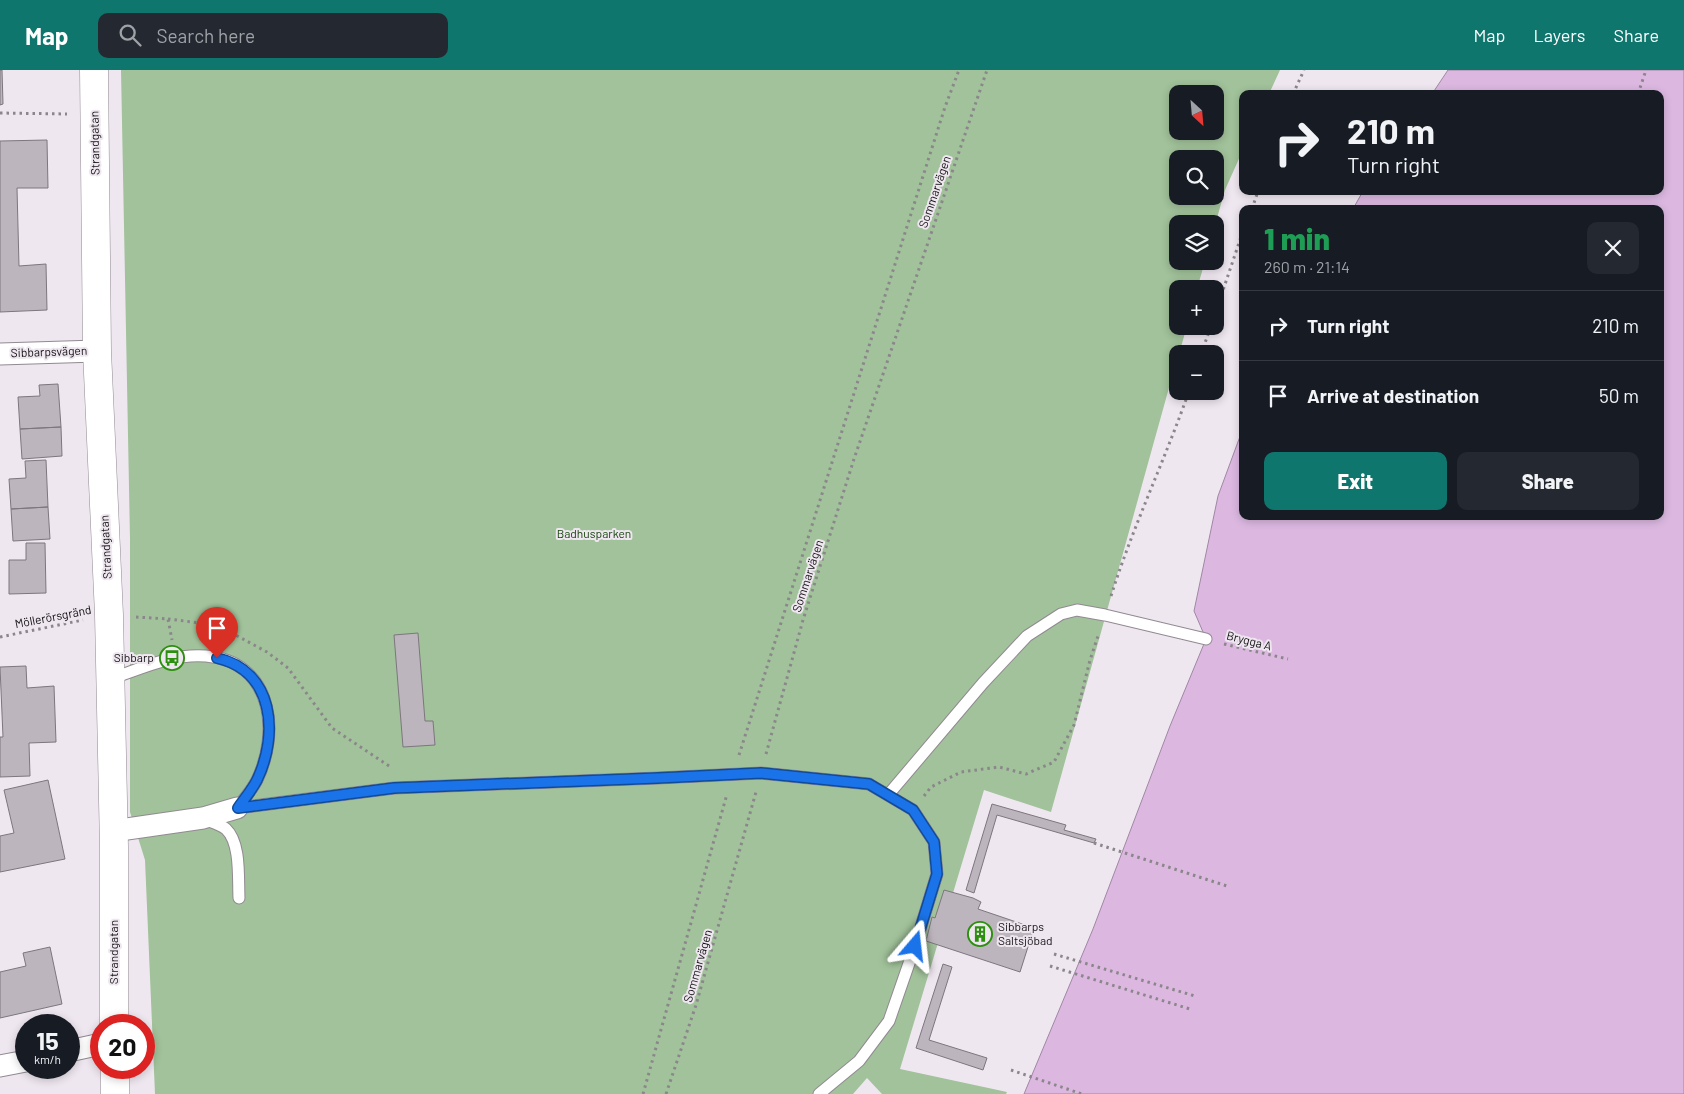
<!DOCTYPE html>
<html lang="en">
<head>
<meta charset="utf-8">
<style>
	:root { --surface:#171b24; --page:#242831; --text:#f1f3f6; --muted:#9ea1a6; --line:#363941; --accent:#0f766e }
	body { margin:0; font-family:Barlow,sans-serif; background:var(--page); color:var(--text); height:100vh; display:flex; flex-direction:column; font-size:19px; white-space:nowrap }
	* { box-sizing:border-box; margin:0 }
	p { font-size:16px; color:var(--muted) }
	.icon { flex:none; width:28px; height:28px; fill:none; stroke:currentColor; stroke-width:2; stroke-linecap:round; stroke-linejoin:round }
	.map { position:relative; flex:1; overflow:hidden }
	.sheet { position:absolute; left:1239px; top:135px; width:425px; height:315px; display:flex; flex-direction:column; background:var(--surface); border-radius:10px; box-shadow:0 2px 8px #0003 }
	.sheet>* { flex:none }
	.top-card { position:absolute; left:1239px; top:20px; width:425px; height:105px; border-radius:10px; box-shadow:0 2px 8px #0003; background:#171b24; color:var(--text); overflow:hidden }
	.needle { width:32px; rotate:154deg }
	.fabs { position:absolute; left:1169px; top:15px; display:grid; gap:10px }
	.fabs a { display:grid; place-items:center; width:55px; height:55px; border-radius:10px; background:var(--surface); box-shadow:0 2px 8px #0003; font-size:25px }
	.speed { position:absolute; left:15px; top:944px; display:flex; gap:10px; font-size:25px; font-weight:700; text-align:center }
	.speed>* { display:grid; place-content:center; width:65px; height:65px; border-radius:50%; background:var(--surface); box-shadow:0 2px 8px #0003; line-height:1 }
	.speed small { font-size:12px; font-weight:400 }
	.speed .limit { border:8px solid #d22; background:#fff; color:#111 }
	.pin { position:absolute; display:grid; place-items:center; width:42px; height:42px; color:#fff; margin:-51px -21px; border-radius:50% 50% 50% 0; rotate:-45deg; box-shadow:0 0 5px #0007 }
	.pin .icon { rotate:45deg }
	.me { position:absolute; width:55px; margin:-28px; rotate:17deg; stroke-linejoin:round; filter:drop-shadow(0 0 4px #0008) }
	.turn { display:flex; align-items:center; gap:18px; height:105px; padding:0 25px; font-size:22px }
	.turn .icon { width:65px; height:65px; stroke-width:2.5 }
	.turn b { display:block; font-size:35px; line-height:42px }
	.round { display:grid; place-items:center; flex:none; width:52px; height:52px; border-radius:10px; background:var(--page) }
	.headline { display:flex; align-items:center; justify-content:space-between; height:85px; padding:0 25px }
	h1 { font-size:30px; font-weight:800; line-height:38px; color:#1e9e55 }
	.primary-button { display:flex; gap:10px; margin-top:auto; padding:10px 25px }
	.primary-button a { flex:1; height:58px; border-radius:10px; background:var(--accent); color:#fff; font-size:20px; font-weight:800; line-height:58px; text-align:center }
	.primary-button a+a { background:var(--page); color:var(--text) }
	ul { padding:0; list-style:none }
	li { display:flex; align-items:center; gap:15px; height:70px; padding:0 25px; border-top:1px solid var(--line) }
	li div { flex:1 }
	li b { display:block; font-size:19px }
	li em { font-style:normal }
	header { display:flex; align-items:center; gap:30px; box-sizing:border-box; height:70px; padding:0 25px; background:var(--accent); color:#fff }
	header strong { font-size:24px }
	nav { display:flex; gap:28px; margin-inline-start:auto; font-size:18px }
	.search { width:350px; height:45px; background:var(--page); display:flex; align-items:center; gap:12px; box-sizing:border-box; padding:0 18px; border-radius:10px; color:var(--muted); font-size:19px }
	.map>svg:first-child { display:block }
</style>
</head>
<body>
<header>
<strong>Map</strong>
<div class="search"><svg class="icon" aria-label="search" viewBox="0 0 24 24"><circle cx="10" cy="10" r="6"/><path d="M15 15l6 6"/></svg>Search here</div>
<nav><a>Map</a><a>Layers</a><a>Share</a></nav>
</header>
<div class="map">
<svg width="1684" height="1024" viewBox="0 0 1684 1024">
	<rect width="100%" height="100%" fill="#efe7f0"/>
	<path fill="#a1c29a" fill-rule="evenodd" d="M121,0H1280L1269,24H1242V82L1225,120L1215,155V154H1178V191H1205L1197,219H1178V256H1187L1179,284H1178L1177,289L1051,742L984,720L900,999L1007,1022L1006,1024H882L867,1008L853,1024H155L145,790L130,742V469ZM1178,24H1215V61H1178ZM1178,89H1215V126H1178Z"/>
	<path fill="#dcb8e1" stroke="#a086a4" d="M1448,0H1684V1024H1024L1093,859L1170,656L1206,569L1194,541L1218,426L1242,361V446H1660V139H1353L1363,121H1660V24H1432Z"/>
	<path fill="#bdb5bd" stroke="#7d767e" d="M0,0H2L3,34L0,35Z
		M47,70L48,118H17L19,196L46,194L47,240L0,242V71Z
		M58,314L61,357L20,359L18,327L40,326L39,315Z
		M61,357L62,386L22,389L20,359Z
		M46,390L48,437L11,439L9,409L26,408L25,391Z
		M48,437L50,469L13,471L11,439Z
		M26,473H45L46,523L9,524V490H26Z
		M418,563L425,651H433L435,675L403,677L394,565Z
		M26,596L27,618L54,616L56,672L29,673L30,706L0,707V667H3L0,597Z
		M48,710L65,789L0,802V766L14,763L4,720Z
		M992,734L1066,755L1064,760L1096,769L1094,773L997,745L974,823L966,820Z
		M944,820L973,828L981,832L978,839L1034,858L1020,902L926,871L932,847L935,848Z
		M50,877L62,934L0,948V902L26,896L23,883Z
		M943,894L952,897L929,970L987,988L983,1000L916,978Z"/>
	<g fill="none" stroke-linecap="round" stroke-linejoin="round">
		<defs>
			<path id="service" d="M110,609C140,599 173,583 206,586C271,591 281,660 257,710C252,720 244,729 237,738
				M888,725L983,613L1027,566L1061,544L1077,540L1105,545L1206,569
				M237,738L394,718L658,708L761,703L869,714L913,740L934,772L937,804L915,876L889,951L859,991L819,1024
				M204,749C211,752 220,754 226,759C241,773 238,808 239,828"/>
			<path id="minor" d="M0,284L97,281
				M113,761L203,748L237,738
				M69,981L101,974
				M0,996L26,991"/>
			<path id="tertiary" d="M94,0L97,281L109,545L114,777V955
				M115,998V1024"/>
		</defs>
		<use href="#service" stroke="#918a91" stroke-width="13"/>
		<use href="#minor" stroke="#918a91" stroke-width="23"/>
		<use href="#tertiary" stroke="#918a91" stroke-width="29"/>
		<path stroke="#8b868b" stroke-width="3" stroke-dasharray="2.5 4" stroke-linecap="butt" d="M1293,24L1304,0
			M1638,24L1646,0
			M0,43L67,44
			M1252,139L1258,121
			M1215,244L1242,164
			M1201,284L1211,256
			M1111,526C1133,456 1165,390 1189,321
			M136,547L168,549L172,570
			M168,549L217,555L267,582L288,598L332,658L392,698
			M0,567L83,550
			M1224,574L1288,589
			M766,684L803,550L854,389L987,0
			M739,685L945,37L959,0
			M924,726L931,717L961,702L999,697L1026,704L1054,692L1074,655L1090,590L1099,563
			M1094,773L1230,817
			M1054,884L1195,926
			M1050,896L1190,939
			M1011,1000L1082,1024
			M643,1024L727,724
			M666,1024L696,935L756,722"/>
		<use href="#service" stroke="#fff" stroke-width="11"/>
		<use href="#minor" stroke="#fff" stroke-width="21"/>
		<use href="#tertiary" stroke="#fff" stroke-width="28"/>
	</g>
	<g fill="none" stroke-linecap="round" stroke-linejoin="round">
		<defs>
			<path id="route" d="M217,588C274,601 279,664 257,710C252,720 244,729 238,738L394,718L658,708L761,703L869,714L913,740L934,772L937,804L915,876"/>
		</defs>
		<use href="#route" stroke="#114b97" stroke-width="12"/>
		<use href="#route" stroke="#1a73e8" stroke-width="9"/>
	</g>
	<defs>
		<symbol id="bus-ring" viewBox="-11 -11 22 22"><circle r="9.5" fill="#efe7f0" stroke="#2b900e" stroke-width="1.5"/><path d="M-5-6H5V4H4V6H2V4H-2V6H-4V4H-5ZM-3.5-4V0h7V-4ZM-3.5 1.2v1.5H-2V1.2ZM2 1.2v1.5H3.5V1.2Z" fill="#2b900e"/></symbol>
		<symbol id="building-ring" viewBox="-11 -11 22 22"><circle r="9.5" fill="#efe7f0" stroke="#2b900e" stroke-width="1.5"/><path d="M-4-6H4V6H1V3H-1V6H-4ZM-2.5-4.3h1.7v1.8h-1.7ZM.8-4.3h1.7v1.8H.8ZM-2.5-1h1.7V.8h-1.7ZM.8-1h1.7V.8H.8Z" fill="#2b900e"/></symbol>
	</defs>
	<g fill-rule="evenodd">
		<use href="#bus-ring" x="158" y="574" width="28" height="28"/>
		<use href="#building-ring" x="966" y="850" width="28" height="28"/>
	</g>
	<g text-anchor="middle" stroke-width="4" stroke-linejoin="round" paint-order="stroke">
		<g font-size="12" fill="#141214" stroke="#efe7f0">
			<text transform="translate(95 73) rotate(-91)" y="4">Strandgatan</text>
			<text transform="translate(935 122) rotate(-71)" y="4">Sommarvägen</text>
			<text transform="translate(49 282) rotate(-2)" y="4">Sibbarpsvägen</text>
			<text transform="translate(106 477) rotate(-93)" y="4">Strandgatan</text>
			<text transform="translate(808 506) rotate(-72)" y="4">Sommarvägen</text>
			<text transform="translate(53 547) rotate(-11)" y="4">Möllerörsgränd</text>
			<text transform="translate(1249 571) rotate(14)" y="4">Brygga A</text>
			<text transform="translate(114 882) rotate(-90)" y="4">Strandgatan</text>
			<text transform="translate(698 896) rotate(-74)" y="4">Sommarvägen</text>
		</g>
		<g font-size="12" fill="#15430b" stroke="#efe7f0">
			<text x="594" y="468">Badhusparken</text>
		</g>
		<g font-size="12" fill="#141214" stroke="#efe7f0" text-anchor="end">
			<text x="154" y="592">Sibbarp</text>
			<text x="998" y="861" text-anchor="start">Sibbarps<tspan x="998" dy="14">Saltsjöbad</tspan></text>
		</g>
	</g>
</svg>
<div class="fabs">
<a><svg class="needle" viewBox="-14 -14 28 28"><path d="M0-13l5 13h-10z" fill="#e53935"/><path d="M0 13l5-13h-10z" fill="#9ea1a6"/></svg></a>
<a><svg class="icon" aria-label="search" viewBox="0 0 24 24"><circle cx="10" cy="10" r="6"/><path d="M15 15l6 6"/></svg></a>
<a><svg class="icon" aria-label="layers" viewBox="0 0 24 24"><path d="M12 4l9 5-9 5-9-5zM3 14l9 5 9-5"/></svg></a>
<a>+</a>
<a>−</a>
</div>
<div class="speed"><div>15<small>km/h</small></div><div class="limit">20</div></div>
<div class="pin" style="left:217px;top:588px;background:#d93025"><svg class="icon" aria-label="arrive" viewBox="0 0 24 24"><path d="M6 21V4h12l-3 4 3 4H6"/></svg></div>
<svg class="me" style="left:915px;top:876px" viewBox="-20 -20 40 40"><path d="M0-17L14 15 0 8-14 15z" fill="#1a73e8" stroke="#fff" stroke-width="4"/></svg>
<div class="top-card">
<div class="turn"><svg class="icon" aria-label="right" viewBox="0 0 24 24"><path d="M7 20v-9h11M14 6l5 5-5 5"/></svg><div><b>210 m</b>Turn right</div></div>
</div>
<section class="sheet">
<div class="headline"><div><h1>1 min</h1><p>260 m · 21:14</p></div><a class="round"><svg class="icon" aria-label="close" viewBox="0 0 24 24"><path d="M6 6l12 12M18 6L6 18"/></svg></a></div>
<ul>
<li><svg class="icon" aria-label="right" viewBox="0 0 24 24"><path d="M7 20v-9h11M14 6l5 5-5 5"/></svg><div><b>Turn right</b></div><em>210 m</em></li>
<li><svg class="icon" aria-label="arrive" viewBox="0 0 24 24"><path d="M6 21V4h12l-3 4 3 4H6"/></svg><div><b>Arrive at destination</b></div><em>50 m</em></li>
</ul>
<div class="primary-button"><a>Exit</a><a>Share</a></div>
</section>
</div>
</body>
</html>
